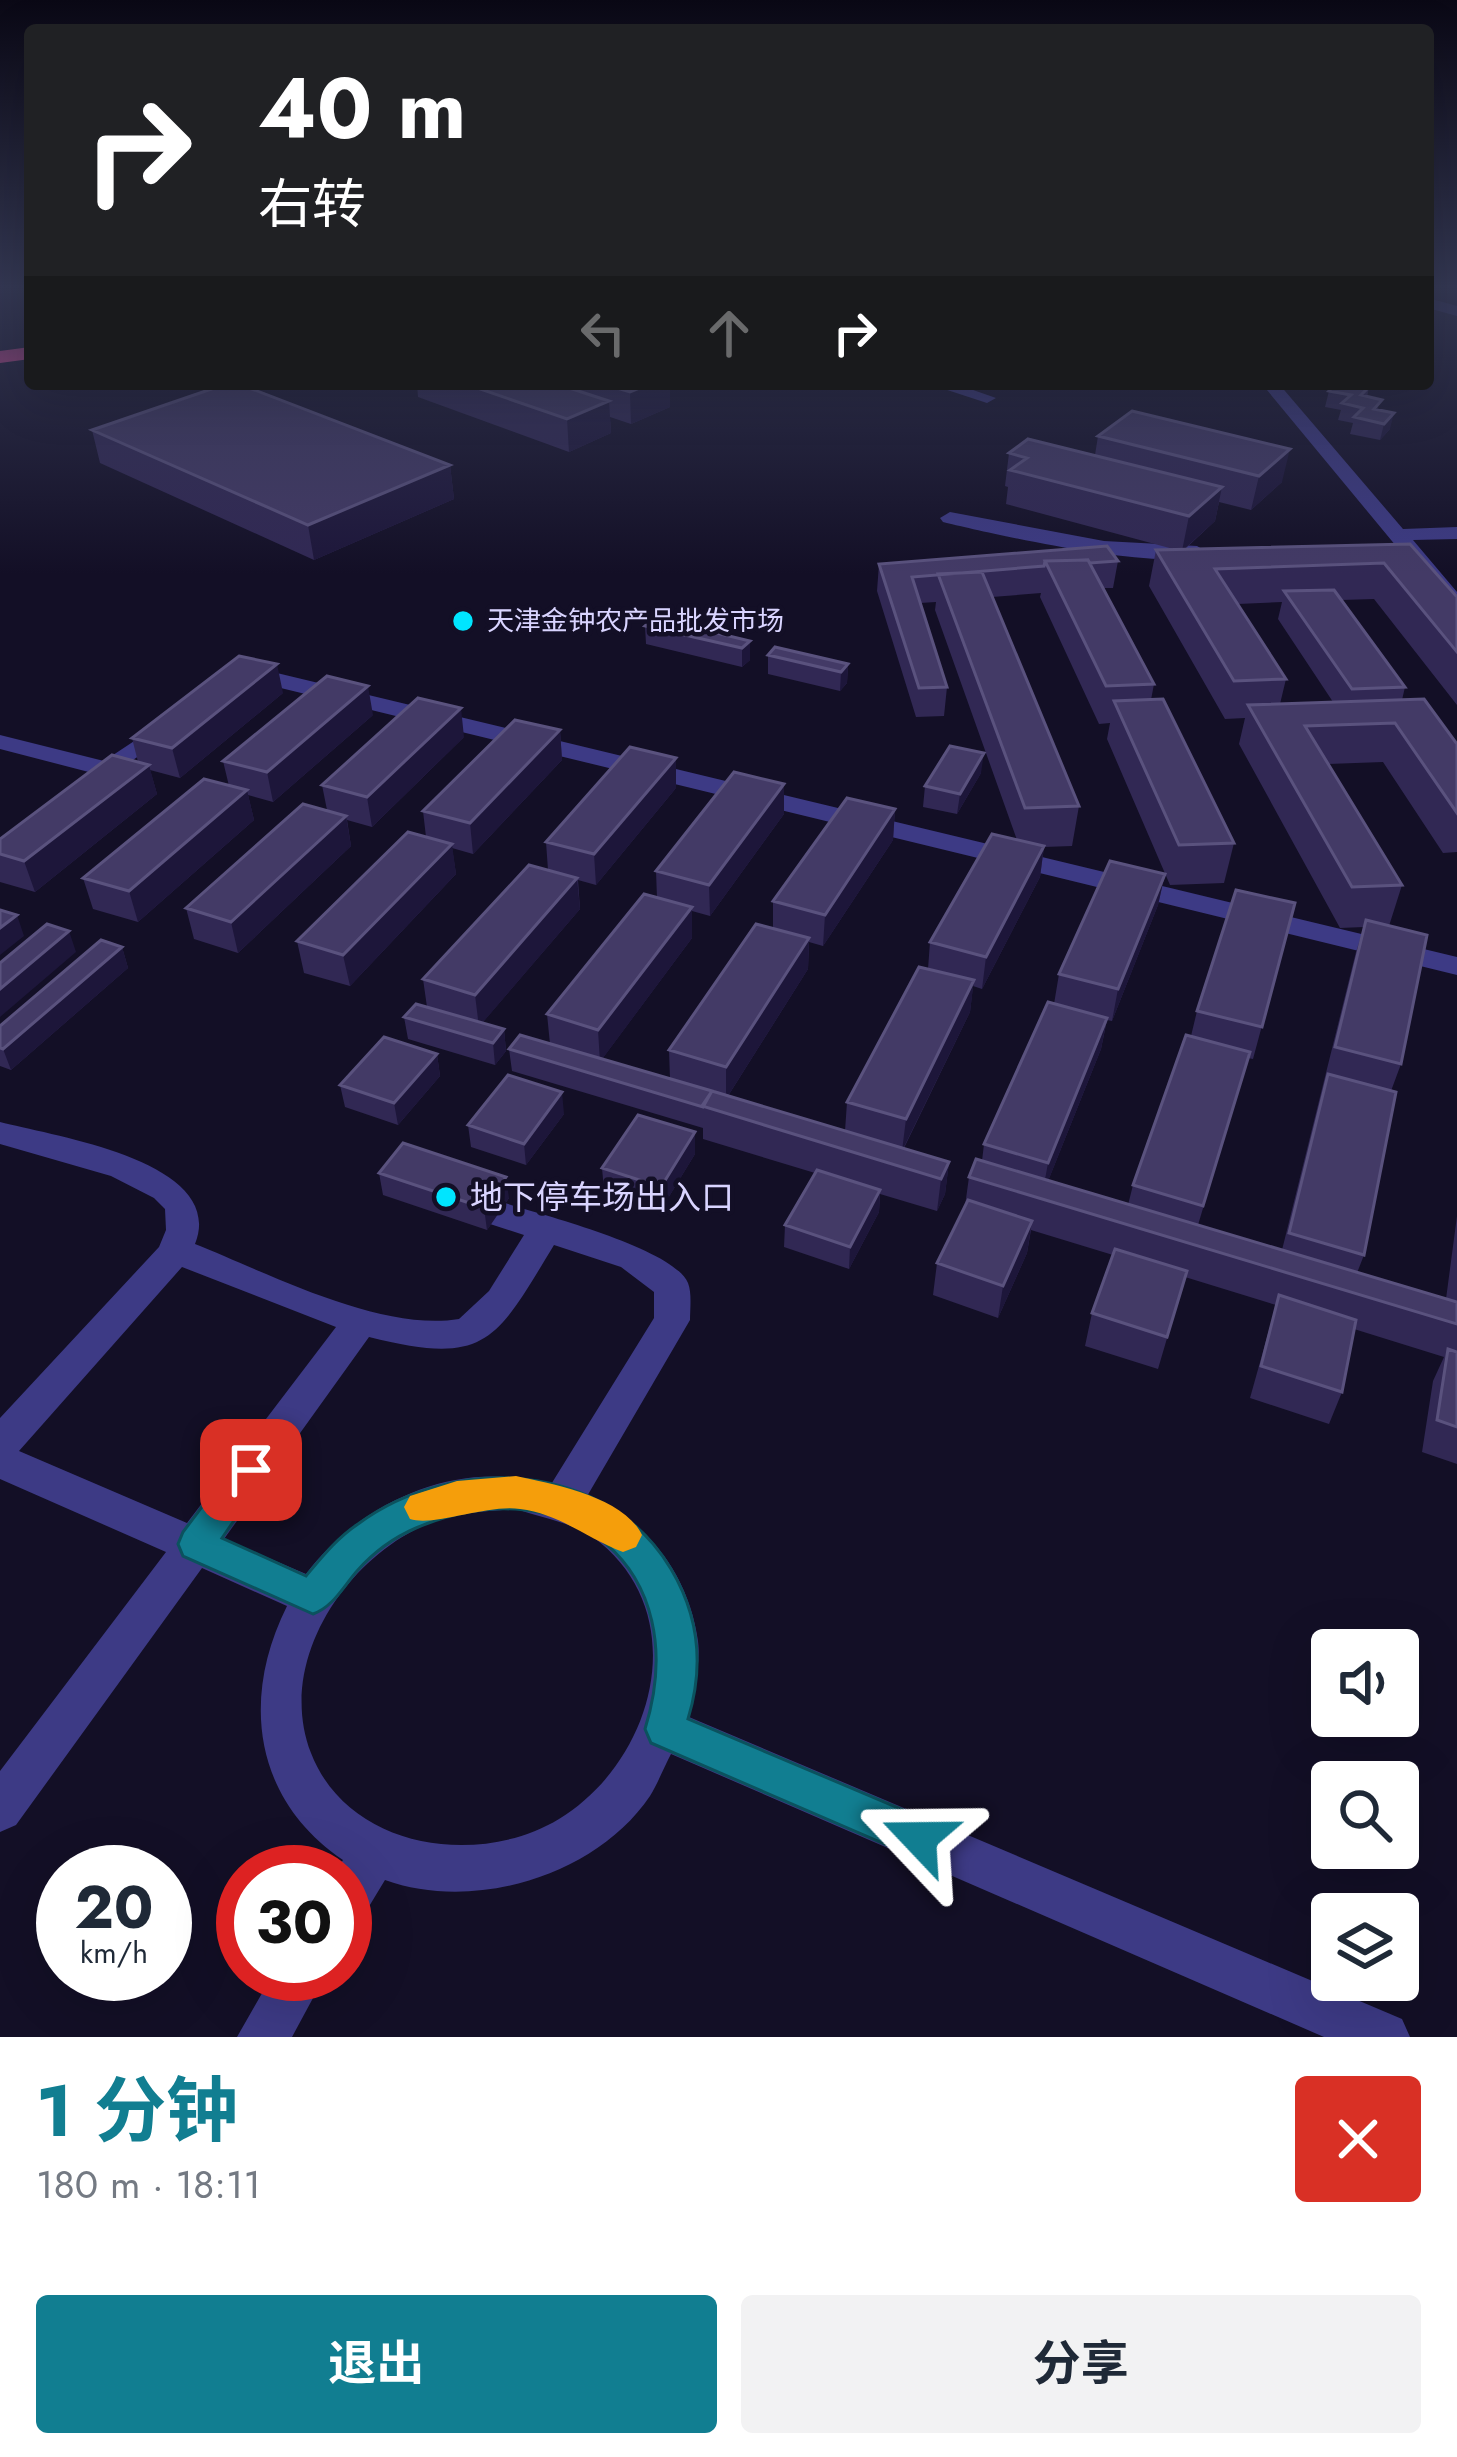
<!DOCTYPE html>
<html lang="zh">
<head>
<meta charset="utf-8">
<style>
	:root { --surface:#fff; --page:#f2f2f3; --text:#1f2937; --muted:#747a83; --accent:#117e91 }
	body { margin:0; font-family:Jost,"Noto Sans SC",sans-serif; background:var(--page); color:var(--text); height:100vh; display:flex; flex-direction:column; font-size:45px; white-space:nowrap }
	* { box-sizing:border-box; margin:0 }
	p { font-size:39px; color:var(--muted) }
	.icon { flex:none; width:66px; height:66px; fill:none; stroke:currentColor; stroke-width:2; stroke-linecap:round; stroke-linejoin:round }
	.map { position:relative; height:2037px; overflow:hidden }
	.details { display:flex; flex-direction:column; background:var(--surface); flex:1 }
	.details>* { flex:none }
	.guide { position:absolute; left:24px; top:24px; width:1410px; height:366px; border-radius:12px; box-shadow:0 12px 48px #0002; background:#202124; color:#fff; overflow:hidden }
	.controls { position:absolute; left:1311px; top:1629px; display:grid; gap:24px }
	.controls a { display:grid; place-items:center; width:108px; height:108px; border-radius:12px; background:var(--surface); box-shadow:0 12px 48px #0002; font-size:60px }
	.speed { position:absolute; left:36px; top:1845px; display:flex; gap:24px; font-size:60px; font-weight:700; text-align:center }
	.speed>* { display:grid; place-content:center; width:156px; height:156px; border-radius:50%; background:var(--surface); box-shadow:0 12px 48px #0002; line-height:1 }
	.speed small { font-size:30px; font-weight:400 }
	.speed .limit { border:18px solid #d22; background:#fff; color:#111 }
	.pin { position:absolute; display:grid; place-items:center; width:102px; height:102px; color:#fff; margin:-51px; border-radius:24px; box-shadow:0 6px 18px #0006 }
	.me { position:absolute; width:132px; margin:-66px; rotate:293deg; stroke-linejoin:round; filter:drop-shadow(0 0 9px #0008) }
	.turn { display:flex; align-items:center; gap:42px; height:252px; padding:0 36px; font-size:54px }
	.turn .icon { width:156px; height:156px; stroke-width:2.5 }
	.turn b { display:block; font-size:84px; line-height:102px }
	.lanes { display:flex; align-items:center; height:114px; padding:0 36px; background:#0003; justify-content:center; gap:60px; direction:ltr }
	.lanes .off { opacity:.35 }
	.round { display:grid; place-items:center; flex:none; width:126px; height:126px; border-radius:12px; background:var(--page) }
	.head { display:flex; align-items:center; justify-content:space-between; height:204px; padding:0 36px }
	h1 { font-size:72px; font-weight:700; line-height:90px; color:var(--accent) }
	.primary-button { display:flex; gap:24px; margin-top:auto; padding:24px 36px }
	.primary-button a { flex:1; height:138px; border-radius:12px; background:var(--accent); color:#fff; font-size:48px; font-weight:700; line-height:138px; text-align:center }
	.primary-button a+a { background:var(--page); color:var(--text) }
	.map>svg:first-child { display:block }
</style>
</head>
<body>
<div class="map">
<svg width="1457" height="2037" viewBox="0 0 1457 2037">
	<rect width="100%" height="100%" fill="#130f26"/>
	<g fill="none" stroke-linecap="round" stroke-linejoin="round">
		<path fill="#3d3a85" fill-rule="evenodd" d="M1428,298L1457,306V316L1428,308Z
			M929,384H956L996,398L987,403Z
			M1262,384H1279L1403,529L1457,527V539L1413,540L1457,592V611L1449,610Z
			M950,512L1104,541L1197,546L1207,552C1175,576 988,533 943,522L940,518Z
			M244,665L1457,957V975L236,677V667Z
			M166,720L178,727L174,732L108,777L0,749V735L104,761Z
			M0,1122C53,1136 228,1161 195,1244C268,1273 380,1332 459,1319L489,1291L524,1235L490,1224L485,1215L490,1206L502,1202C539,1214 674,1248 688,1283C692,1293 690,1309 690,1320L586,1498C648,1519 689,1576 698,1641C701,1663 693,1695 689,1717L1402,2019L1410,2037H1324L671,1754C664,1767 658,1783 650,1796C596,1876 474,1912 385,1880L362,1918L345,1925V1872H335L343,1860C253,1799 241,1698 287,1606L202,1568L16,1825L0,1832V1771L166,1552L0,1479V1418L159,1247L166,1230L165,1209L154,1198L111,1176L0,1144ZM554,1245L621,1267L654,1292V1318L550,1486C462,1456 361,1501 306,1574L224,1539L369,1337C488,1367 496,1340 554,1245ZM182,1267L336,1327L187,1523L19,1451ZM516,1509C539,1517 573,1523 593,1537C694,1611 657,1759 559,1819C478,1868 348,1849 311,1753C276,1663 344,1560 427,1524C455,1512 486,1511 516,1509Z
			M273,1974H326L292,2037H237Z"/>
		<path fill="#ff4fa3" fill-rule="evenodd" d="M30,347V359L0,363V351Z"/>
	</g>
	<path fill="#312854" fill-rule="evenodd" d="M417,384H670V407L631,424L610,417L611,433L569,452L418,397Z
		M1369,387L1367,397L1380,410L1390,429L1380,440L1350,434L1353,423L1338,420L1341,410L1325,407L1329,391Z
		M92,430L450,465L454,499L314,560L100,463Z
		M1098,436L1282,482L1251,510L1219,502L1215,521L1184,550L1410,544L1457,597V705L1374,599L1341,600L1405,687L1402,700L1457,744V852L1443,853L1383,762L1328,764L1402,885L1389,926L1401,1064L1391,1091L1364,1255L1357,1273L1446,1299L1457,1216V1464L1422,1452L1433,1381L1444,1357L1354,1329L1342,1392L1329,1424L1250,1398L1276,1305L1185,1277L1158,1369L1085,1346L1092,1313L1113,1255L1031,1230L1027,1253L998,1318L933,1295L937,1263L965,1206L969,1177L982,1161L984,1144L1054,1004L1059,974L1165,874L1158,905L1112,1021L1107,1020L1101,1049L1048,1181L1128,1205L1133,1185L1191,1036L1197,1011L1295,903L1253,1059L1248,1058L1198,1225L1282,1250L1356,952L1364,927L1340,928L1239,744L1245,718L1225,719L1149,586L1156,550H1177L1006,504L1008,487L1005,486L1009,453L1095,455ZM1282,602L1278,619L1333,702L1280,704L1286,679L1238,604Z
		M1118,561L1113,588H1104L1154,684L1151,700L1234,843L1224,883L1170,885L1107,739L1110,723L1099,724L1040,597L1041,593L992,597L1079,806L1072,846L1044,847L1040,877L982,989L973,986L970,1012L904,1148L949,1162L945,1194L937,1211L880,1194L879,1212L849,1269L784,1247L785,1225L815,1173L703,1139V1128L512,1071L509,1049L550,1044L547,1014L657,898L656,871L784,784V814L710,916L692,911V938L602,1059L670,1079L669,1050L773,928V901L895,809L893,840L823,946L809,942L808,969L728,1096L845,1131L847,1102L928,969L930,942L1017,840L935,610L936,602L920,603L947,687L944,716L916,717L877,591L879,564Z
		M645,626L750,641V660L742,667L646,644Z
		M768,655L848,664L847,683L840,691L768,674Z
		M283,693L180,778L150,770L157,794L35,892L0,882V839L138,762L132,738Z
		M373,715L273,802L248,795L254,820L138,922L93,909L83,878L229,786L223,761Z
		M560,730L562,760L473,854L452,848L456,874L350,986L304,973L297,941L426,837L423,811Z
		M464,737L372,827L347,820L351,846L238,953L194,939L186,908L327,810L322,785Z
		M981,773L957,814L923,807L925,786Z
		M676,788L596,885L578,880L580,909L482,1023L504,1029L506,1051L495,1065L408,1039L404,1017L427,1007L423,979L548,870L546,842Z
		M122,947L128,968L11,1070L0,1066V1026Z
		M437,1054L440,1076L398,1125L345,1107L340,1085Z
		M564,1114L526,1165L471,1147L468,1125Z
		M695,1154L662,1208L604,1190L602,1168Z
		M379,1173L509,1198L487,1230L383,1195Z"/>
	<path fill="#1d163a" d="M649,384H670V407L631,424L630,392Z
		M609,401L611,433L569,452L567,419Z
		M1394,413L1390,429L1380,440L1384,424Z
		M1290,449L1282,482L1251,510L1259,476Z
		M450,465L454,499L314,560L308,525Z
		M1222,487L1215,521L1182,551L1189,516Z
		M750,641V660L742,667V648Z
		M277,664L283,693L180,778L172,748Z
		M848,664L847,683L840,691L841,672Z
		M368,686L373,715L273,802L267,772Z
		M461,708L464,737L372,827L367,797Z
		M560,730L562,760L473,854L470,823Z
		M984,753L981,773L957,814L960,794Z
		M676,758V788L596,885L594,854Z
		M149,765L157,794L35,892L24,861Z
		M784,784V814L710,916L709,885Z
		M247,790L254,820L138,922L129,891Z
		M895,809L893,840L823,946L825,915Z
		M346,816L351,846L238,953L231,922Z
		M452,844L456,874L350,986L343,955Z
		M1044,846L1040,877L982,989L986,957Z
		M1165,874L1158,905L1112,1021L1118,989Z
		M577,878L580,909L479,1027L475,995Z
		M692,907V938L600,1062L598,1030Z
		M17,915L24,936L0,955V928Z
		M69,931L76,952L0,1017V989Z
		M809,938L808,969L726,1099V1067Z
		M122,947L128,968L11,1070L3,1049Z
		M974,980L970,1012L902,1151L906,1119Z
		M1107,1018L1101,1049L1042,1196L1048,1163Z
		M504,1029L506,1051L495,1065L493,1043Z
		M437,1054L440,1076L398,1125L394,1103Z
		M562,1092L564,1114L526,1165L524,1144Z
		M695,1132V1154L662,1208L661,1187Z
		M949,1162L945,1194L937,1211L941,1179Z
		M506,1177L509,1198L487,1230L484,1208Z
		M880,1190L879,1212L849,1269L850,1247Z
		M1032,1221L1027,1253L998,1318L1003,1286Z"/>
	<path fill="#433a66" stroke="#5a527e" stroke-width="3" d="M226,384H239L450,465L308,525L92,430Z
		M466,384H557L609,401L567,419Z
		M604,384H649L630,392Z
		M1336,384H1355L1369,387L1361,395L1382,400L1374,409L1394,413L1384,424L1354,417L1363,408L1342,403L1351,395L1329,391Z
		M1132,411L1290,449L1259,476L1098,436Z
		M1028,439L1222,487L1189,516L1010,470L1027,458L1009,453Z
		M1410,544L1457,597V652L1384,563L1215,569L1286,679L1234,681L1156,550Z
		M1107,546L1118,561L1090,563L1088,560L1045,561L1044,566L912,577L947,687L919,688L879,564Z
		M1088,560L1154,684L1106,686L1045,561Z
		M982,572L1079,806L1025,808L938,574Z
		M1334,590L1405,687L1352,689L1284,591Z
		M654,618L750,641L742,648L645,626Z
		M775,647L848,664L841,672L768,655Z
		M239,656L277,664L172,748L132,738Z
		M327,676L368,686L267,772L223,761Z
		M418,698L461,708L367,797L322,785Z
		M1163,699L1234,843L1179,845L1114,701Z
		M1424,699L1457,744V813L1395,723L1305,726L1402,885L1352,887L1248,705Z
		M515,720L560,730L470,823L423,811Z
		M950,746L984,753L960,794L925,786Z
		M630,747L676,758L594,854L546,842Z
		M112,755L149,765L24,861L0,854V839Z
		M734,772L784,784L709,885L656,871Z
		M204,779L247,790L129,891L83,878Z
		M847,798L895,809L825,915L773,901Z
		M303,804L346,816L231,922L186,908Z
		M408,832L452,844L343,955L297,941Z
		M992,834L1044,846L986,957L930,942Z
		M1110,861L1165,874L1118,989L1059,974Z
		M529,865L577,878L475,995L423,979Z
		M1236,890L1295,903L1262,1027L1197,1011Z
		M644,894L692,907L598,1030L547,1014Z
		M0,910L17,915L0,928Z
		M1366,920L1427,935L1401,1064L1335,1047Z
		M47,924L69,931L0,989V963Z
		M756,924L809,938L726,1067L669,1050Z
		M101,940L122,947L3,1049L0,1048V1026Z
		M919,967L974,980L906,1119L847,1102Z
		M1048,1002L1107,1018L1048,1163L984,1144Z
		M416,1004L504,1029L493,1043L404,1017Z
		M520,1035L712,1091L703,1107L509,1049Z
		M1186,1035L1250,1052L1203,1206L1133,1185Z
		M384,1037L437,1054L394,1103L340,1085Z
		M1328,1074L1396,1092L1364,1255L1289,1233Z
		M508,1075L562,1092L524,1144L468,1125Z
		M712,1091L949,1162L941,1179L702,1106Z
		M638,1115L695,1132L661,1187L602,1168Z
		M403,1143L506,1177L484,1208L379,1173Z
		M976,1159L1457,1302V1324L969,1177Z
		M817,1170L880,1190L850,1247L785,1225Z
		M968,1200L1032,1221L1003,1286L937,1263Z
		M1115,1249L1187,1271L1167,1337L1092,1313Z
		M1279,1295L1356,1320L1342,1392L1261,1366Z
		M1448,1349L1457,1352V1427L1437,1420Z"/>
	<linearGradient id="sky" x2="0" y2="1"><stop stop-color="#0a0815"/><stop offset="0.5" stop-color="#333752"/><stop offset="1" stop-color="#333752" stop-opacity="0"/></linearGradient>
	<rect width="1457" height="574" fill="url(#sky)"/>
	<path fill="#117e91" stroke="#0b525e" stroke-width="3" d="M251,1454L263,1459L269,1470L222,1538L306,1576C322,1557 337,1538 358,1524C455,1453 607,1461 671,1569C699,1616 704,1667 688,1719L934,1823L940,1838L934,1853L919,1859L651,1743L645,1729C695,1568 568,1464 416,1528C395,1537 373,1553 357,1571C343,1587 333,1607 313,1614L183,1556L178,1544L183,1532L238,1459Z"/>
	<path fill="#f59e0b" d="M516,1476C553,1484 624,1497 642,1535L636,1547L623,1552C586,1538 560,1514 520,1509C487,1504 434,1527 410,1519L404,1507L410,1496L457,1481Z"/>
	<g fill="#00e5ff" stroke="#130f26" stroke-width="4.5">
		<circle cx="463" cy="621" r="12"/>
		<circle cx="446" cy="1197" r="12"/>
	</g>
	<g text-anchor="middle" stroke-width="9" stroke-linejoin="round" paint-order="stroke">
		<g font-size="27" fill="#d9d4ff" stroke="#130f26" text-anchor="start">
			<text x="487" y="630">天津金钟农产品批发市场</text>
		</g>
		<g font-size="33" fill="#d9d4ff" stroke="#130f26" text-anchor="start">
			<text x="470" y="1209">地下停车场出入口</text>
		</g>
	</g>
</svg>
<div class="controls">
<a><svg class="icon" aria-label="sound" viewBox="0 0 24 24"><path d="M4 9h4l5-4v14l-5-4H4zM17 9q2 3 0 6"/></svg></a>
<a><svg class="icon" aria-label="search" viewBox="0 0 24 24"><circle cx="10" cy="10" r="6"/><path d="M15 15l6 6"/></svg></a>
<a><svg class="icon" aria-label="layers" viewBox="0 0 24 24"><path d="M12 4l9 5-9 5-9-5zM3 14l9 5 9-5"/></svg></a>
</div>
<div class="speed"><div>20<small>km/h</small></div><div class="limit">30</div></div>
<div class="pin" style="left:251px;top:1470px;background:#d93025"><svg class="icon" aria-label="arrive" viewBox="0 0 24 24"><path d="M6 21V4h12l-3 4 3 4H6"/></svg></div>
<svg class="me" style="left:919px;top:1838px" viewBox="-20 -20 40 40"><path d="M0-17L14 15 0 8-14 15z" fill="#117e91" stroke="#fff" stroke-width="4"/></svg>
<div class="guide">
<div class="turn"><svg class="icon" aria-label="right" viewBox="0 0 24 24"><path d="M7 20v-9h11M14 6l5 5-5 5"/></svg><div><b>40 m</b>右转</div></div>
<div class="lanes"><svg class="icon off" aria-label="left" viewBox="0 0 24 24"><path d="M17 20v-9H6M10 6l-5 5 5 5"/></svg><svg class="icon off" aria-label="ahead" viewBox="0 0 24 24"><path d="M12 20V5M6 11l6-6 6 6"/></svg><svg class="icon" aria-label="right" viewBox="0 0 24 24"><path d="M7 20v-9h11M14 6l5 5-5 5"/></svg></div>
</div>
</div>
<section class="details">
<div class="head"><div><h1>1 分钟</h1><p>180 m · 18:11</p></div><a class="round" style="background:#d93025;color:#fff"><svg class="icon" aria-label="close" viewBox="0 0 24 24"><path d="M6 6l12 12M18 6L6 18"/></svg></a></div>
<div class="primary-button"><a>退出</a><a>分享</a></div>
</section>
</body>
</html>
